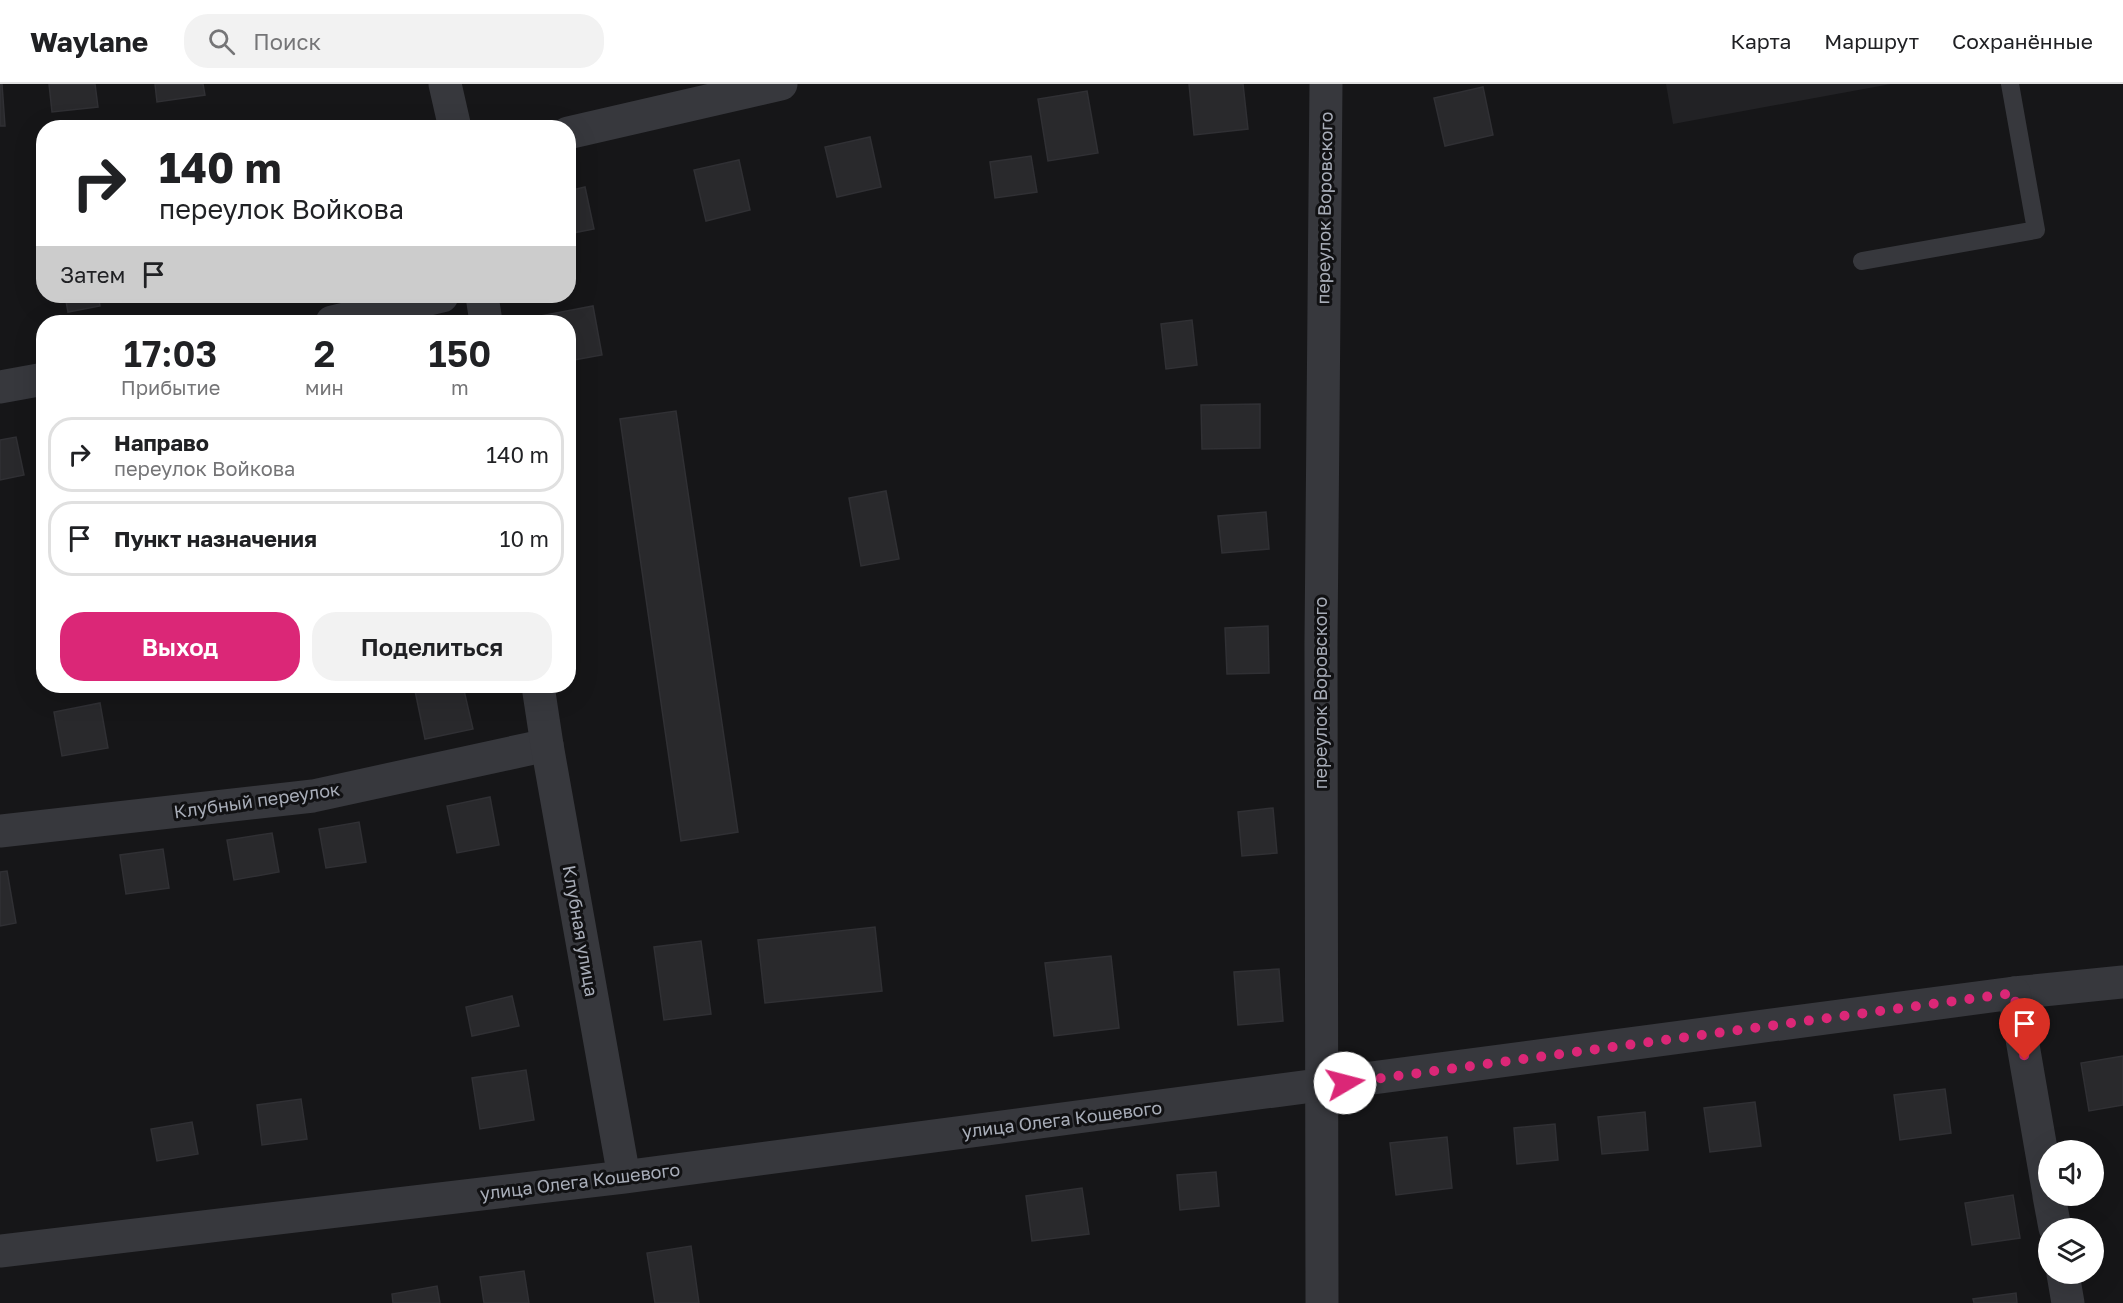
<!DOCTYPE html>
<html lang="ru">
<head>
<meta charset="utf-8">
<style>
	:root { --surface:#fff; --page:#f2f2f2; --text:#202124; --muted:#757577; --line:#e0e0e0; --accent:#db2777 }
	body { margin:0; font-family:"Golos Text",sans-serif; background:var(--page); color:var(--text); height:100vh; display:flex; flex-direction:column; font-size:22px; white-space:nowrap }
	* { box-sizing:border-box; margin:0 }
	p { font-size:20px; color:var(--muted) }
	.icon { flex:none; width:33px; height:33px; fill:none; stroke:currentColor; stroke-width:2; stroke-linecap:round; stroke-linejoin:round }
	.map { position:relative; flex:1; overflow:hidden }
	.side { position:absolute; left:36px; top:231px; width:540px; height:378px; display:flex; flex-direction:column; background:var(--surface); border-radius:24px; box-shadow:0 6px 24px #0002 }
	.side>* { flex:none }
	.guide { position:absolute; left:36px; top:36px; width:540px; height:183px; border-radius:24px; box-shadow:0 6px 24px #0002; background:#fff; color:var(--text); overflow:hidden }
	.tools { position:absolute; left:2038px; top:1056px; display:grid; gap:12px }
	.tools a { display:grid; place-items:center; width:66px; height:66px; border-radius:50%; background:var(--surface); box-shadow:0 6px 24px #0002; font-size:30px }
	.pin { position:absolute; display:grid; place-items:center; width:51px; height:51px; color:#fff; margin:-62px -26px; border-radius:50% 50% 50% 0; rotate:-45deg; box-shadow:0 0 6px #0007 }
	.pin .icon { rotate:45deg }
	.me { position:absolute; width:66px; margin:-33px; rotate:82deg; stroke-linejoin:round; filter:drop-shadow(0 0 4px #0008) }
	.turn { display:flex; align-items:center; gap:21px; height:126px; padding:0 24px; font-size:27px }
	.turn .icon { width:78px; height:78px; stroke-width:2.5 }
	.turn b { display:block; font-size:42px; line-height:51px }
	.then { display:flex; align-items:center; height:57px; padding:0 24px; background:#0003; gap:12px; font-size:22px }
	.eta { display:flex; justify-content:space-evenly; align-items:center; height:102px; text-align:center }
	.eta b { font-size:36px; font-weight:600; line-height:42px }
	.primary-button { display:flex; gap:12px; margin-top:auto; padding:12px 24px }
	.primary-button a { flex:1; height:69px; border-radius:24px; background:var(--accent); color:#fff; font-size:24px; font-weight:600; line-height:69px; text-align:center }
	.primary-button a+a { background:var(--page); color:var(--text) }
	ul { padding:0; list-style:none }
	li { display:flex; align-items:center; gap:18px; height:75px; margin:0 12px 9px; padding:0 12px; border:3px solid var(--line); border-radius:24px }
	li div { flex:1 }
	li b { display:block; font-size:22px }
	li em { font-style:normal }
	header { display:flex; align-items:center; gap:36px; box-sizing:border-box; height:84px; padding:0 30px; background:var(--surface); border-bottom:2px solid var(--line) }
	header strong { font-size:28px }
	nav { display:flex; gap:33px; margin-inline-start:auto; font-size:21px }
	.search { width:420px; height:54px; background:var(--page); display:flex; align-items:center; gap:15px; box-sizing:border-box; padding:0 21px; border-radius:24px; color:var(--muted); font-size:22px }
	.map>svg:first-child { display:block }
</style>
</head>
<body>
<header>
<strong>Waylane</strong>
<div class="search"><svg class="icon" aria-label="search" viewBox="0 0 24 24"><circle cx="10" cy="10" r="6"/><path d="M15 15l6 6"/></svg>Поиск</div>
<nav><a>Карта</a><a>Маршрут</a><a>Сохранённые</a></nav>
</header>
<div class="map">
<svg width="2123" height="1219" viewBox="0 0 2123 1219">
	<rect width="100%" height="100%" fill="#161618"/>
	<path fill="#222225" d="M1666,0H1891L1673,40Z"/>
	<path fill="#29292c" stroke="#303034" stroke-width="1.5" d="M0,0H2L5,42H0Z
		M49,0H95L98,23L52,28Z
		M155,0H203L205,11L157,18Z
		M1189,0H1243L1248,45L1194,51Z
		M1483,3L1493,51L1445,62L1434,14Z
		M1087,7L1098,69L1048,77L1038,15Z
		M870,53L881,103L837,113L825,63Z
		M1031,72L1037,108L995,114L990,78Z
		M739,76L750,126L706,137L694,86Z
		M585,103L594,145L568,150V107Z
		M65,212H98L100,222L68,228Z
		M593,222L602,271L568,277V238H541L540,232Z
		M1192,236L1197,281L1166,285L1161,240Z
		M1260,320V364L1202,365L1201,321Z
		M676,327L738,748L681,757L620,335Z
		M16,353L24,391L0,396V356Z
		M886,407L899,475L861,482L849,414Z
		M1266,428L1269,465L1222,469L1218,432Z
		M1268,542L1269,589L1227,590L1225,544Z
		M414,602H463L473,645L425,655Z
		M100,619L108,664L62,672L54,628Z
		M490,713L499,761L457,769L447,722Z
		M1273,724L1277,769L1242,772L1238,728Z
		M359,738L366,778L326,784L319,745Z
		M272,749L279,788L234,796L227,756Z
		M163,765L169,804L126,810L120,771Z
		M7,787L16,839L0,842V788Z
		M875,843L882,907L765,919L758,856Z
		M701,857L711,930L664,936L654,863Z
		M1111,872L1119,944L1054,952L1045,879Z
		M1279,885L1283,937L1238,941L1234,888Z
		M512,912L519,942L472,952L466,923Z
		M2123,972V1021L2089,1027L2081,979Z
		M526,986L534,1036L480,1045L472,994Z
		M1945,1005L1951,1049L1900,1056L1894,1011Z
		M301,1015L307,1055L262,1061L257,1021Z
		M1755,1018L1761,1062L1710,1068L1704,1024Z
		M1645,1028L1648,1066L1602,1070L1598,1033Z
		M192,1038L198,1070L157,1077L151,1045Z
		M1555,1040L1558,1076L1517,1080L1514,1044Z
		M1447,1053L1452,1104L1396,1111L1390,1059Z
		M1216,1088L1219,1122L1180,1126L1177,1091Z
		M1082,1104L1089,1150L1032,1157L1026,1112Z
		M2013,1111L2020,1154L1972,1161L1965,1119Z
		M691,1162L699,1219H655L647,1169Z
		M524,1187L529,1219H484L480,1193Z
		M437,1202L440,1219H393L392,1210Z
		M2016,1209L2017,1219H1974L1973,1215Z"/>
	<g fill="none" stroke-linecap="round" stroke-linejoin="round">
		<path stroke="#37383d" stroke-width="18" d="M1862,177L2036,146L2010,0"/>
		<path stroke="#37383d" stroke-width="33" d="M568,49L781,0
			M332,238L442,212
			M0,303L44,295
			M0,747L313,712L547,661
			M2014,909L2123,898
			M1322,1219L1321,559L1326,0"/>
		<path stroke="#37383d" stroke-width="33" d="M445,0L455,44
			M482,212L486,238
			M538,602L547,661L624,1093
			M2049,1112L2055,1144
			M0,1167L624,1093L2014,909L2049,1111
			M2063,1190L2068,1219"/>
	</g>
	<g fill="none" stroke-linecap="round" stroke-linejoin="round">
		<path stroke="#db2777" stroke-width="10" stroke-dasharray="0 18" d="M1345,999L2014,909L2025,976"/>
	</g>
	<g text-anchor="middle" stroke-width="6" stroke-linejoin="round" paint-order="stroke">
		<g font-size="18" fill="#a8adb8" stroke="#111113">
			<text transform="translate(1325 124) rotate(-89)" y="6">переулок Воровского</text>
			<text transform="translate(1321 609) rotate(-90)" y="6">переулок Воровского</text>
			<text transform="translate(257 717) rotate(-8)" y="6">Клубный переулок</text>
			<text transform="translate(580 847) rotate(80)" y="6">Клубная улица</text>
			<text transform="translate(1062 1036) rotate(-7)" y="6">улица Олега Кошевого</text>
			<text transform="translate(580 1098) rotate(-7)" y="6">улица Олега Кошевого</text>
		</g>
	</g>
</svg>
<div class="tools">
<a><svg class="icon" aria-label="sound" viewBox="0 0 24 24"><path d="M4 9h4l5-4v14l-5-4H4zM17 9q2 3 0 6"/></svg></a>
<a><svg class="icon" aria-label="layers" viewBox="0 0 24 24"><path d="M12 4l9 5-9 5-9-5zM3 14l9 5 9-5"/></svg></a>
</div>
<div class="pin" style="left:2025px;top:976px;background:#d93025"><svg class="icon" aria-label="arrive" viewBox="0 0 24 24"><path d="M6 21V4h12l-3 4 3 4H6"/></svg></div>
<svg class="me" style="left:1345px;top:999px" viewBox="-20 -20 40 40"><circle r="19" fill="#fff"/><path d="M0-13L10 11 0 6-10 11z" fill="#db2777"/></svg>
<div class="guide">
<div class="turn"><svg class="icon" aria-label="right" viewBox="0 0 24 24"><path d="M7 20v-9h11M14 6l5 5-5 5"/></svg><div><b>140 m</b>переулок Войкова</div></div>
<div class="then">Затем<svg class="icon" aria-label="arrive" viewBox="0 0 24 24"><path d="M6 21V4h12l-3 4 3 4H6"/></svg></div>
</div>
<section class="side">
<div class="eta">
<div><b>17:03</b><p>Прибытие</p></div>
<div><b>2</b><p>мин</p></div>
<div><b>150</b><p>m</p></div>
</div>
<ul>
<li><svg class="icon" aria-label="right" viewBox="0 0 24 24"><path d="M7 20v-9h11M14 6l5 5-5 5"/></svg><div><b>Направо</b><p>переулок Войкова</p></div><em>140 m</em></li>
<li><svg class="icon" aria-label="arrive" viewBox="0 0 24 24"><path d="M6 21V4h12l-3 4 3 4H6"/></svg><div><b>Пункт назначения</b></div><em>10 m</em></li>
</ul>
<div class="primary-button"><a>Выход</a><a>Поделиться</a></div>
</section>
</div>
</body>
</html>
